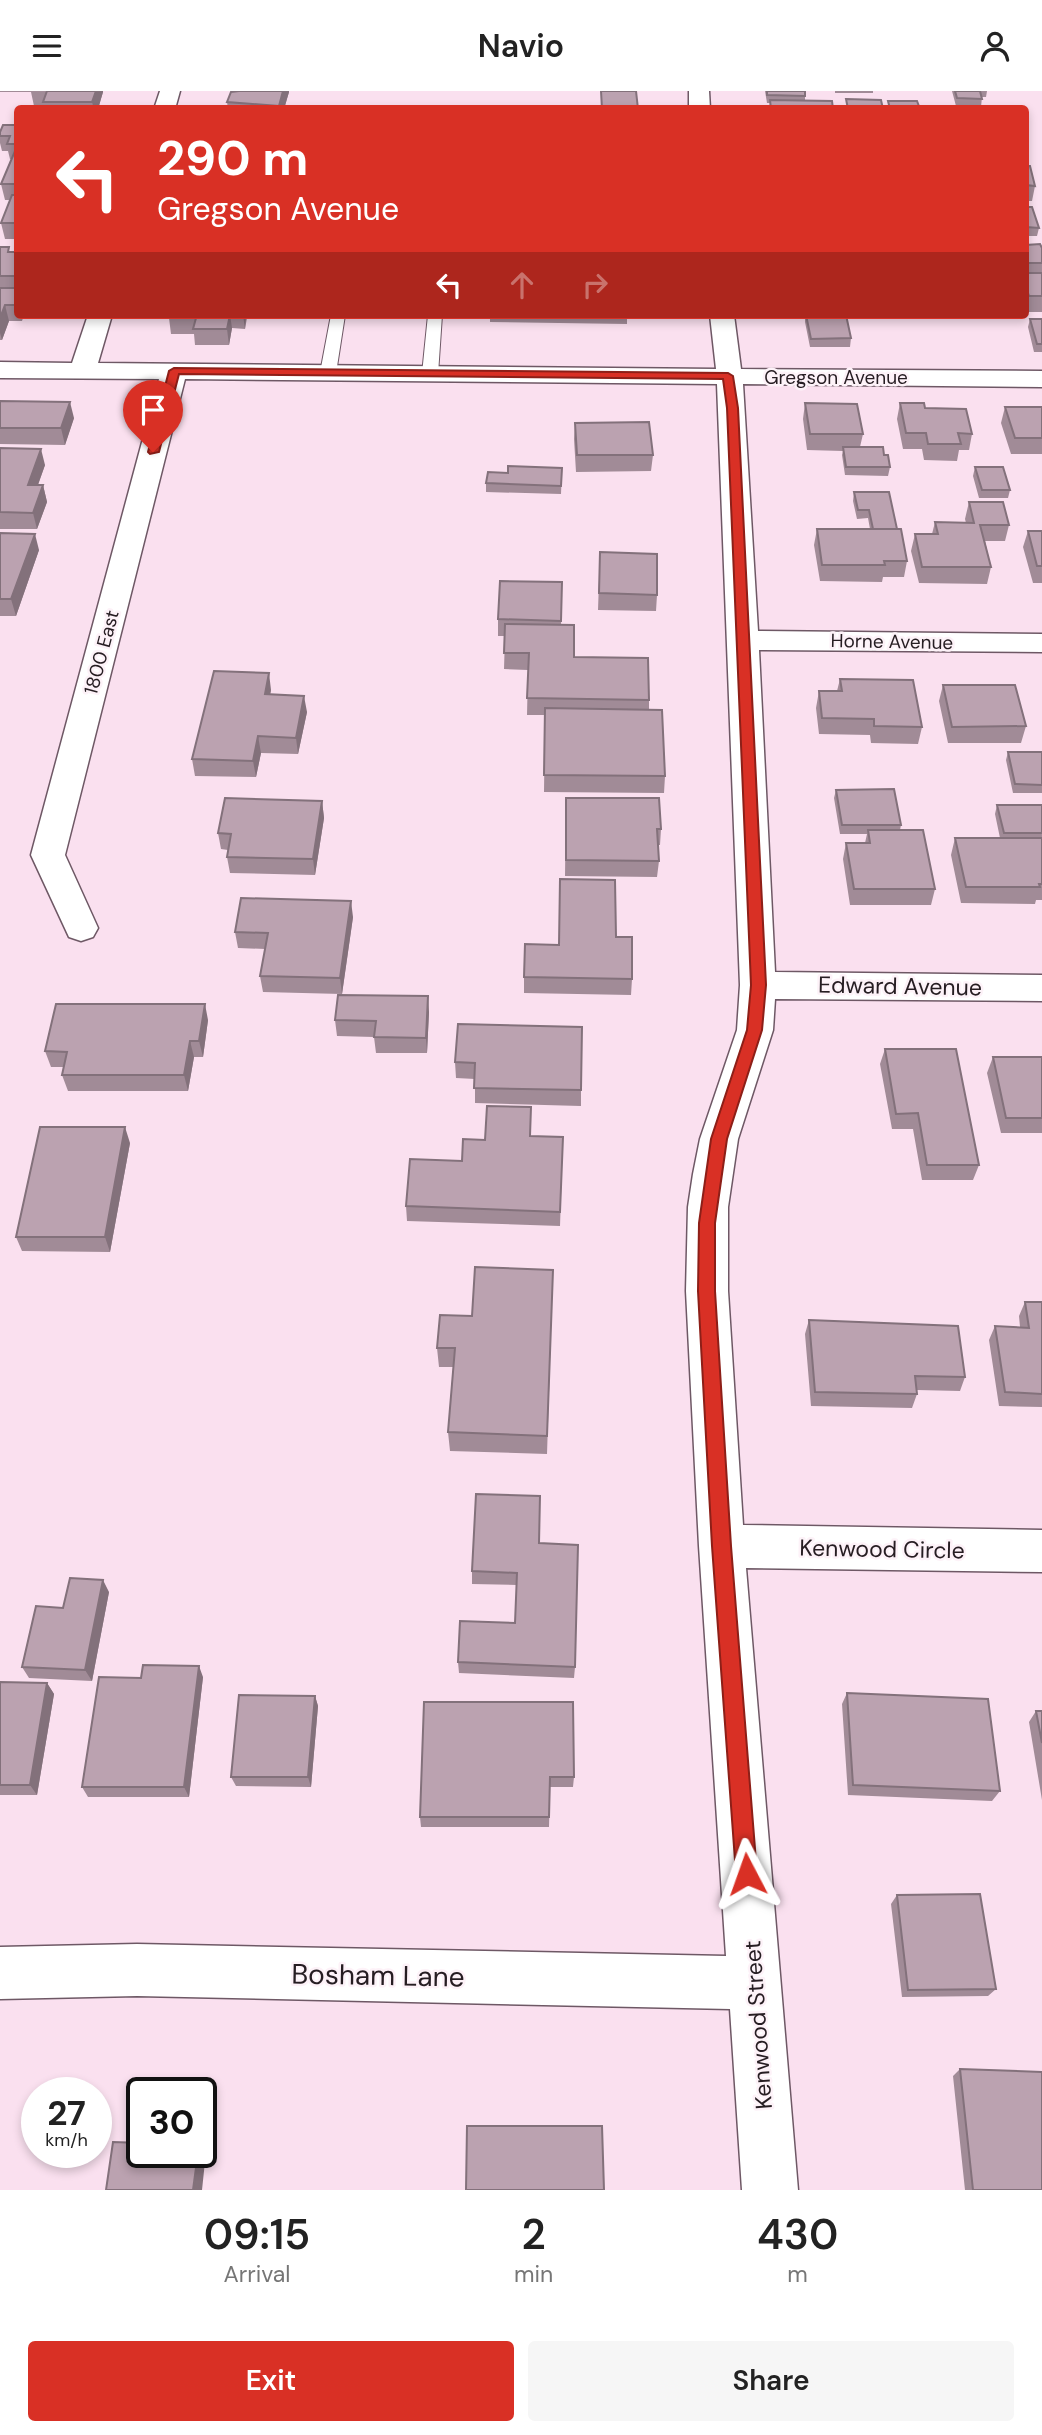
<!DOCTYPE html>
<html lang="en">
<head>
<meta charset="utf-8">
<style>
	:root { --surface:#fff; --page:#f6f6f6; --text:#222; --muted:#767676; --accent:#d93025 }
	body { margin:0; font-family:"DM Sans",sans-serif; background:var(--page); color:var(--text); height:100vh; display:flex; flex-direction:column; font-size:26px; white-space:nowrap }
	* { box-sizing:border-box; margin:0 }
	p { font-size:23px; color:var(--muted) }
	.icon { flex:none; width:38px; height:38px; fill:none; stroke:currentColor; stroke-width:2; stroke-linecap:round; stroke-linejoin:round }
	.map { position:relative; height:2099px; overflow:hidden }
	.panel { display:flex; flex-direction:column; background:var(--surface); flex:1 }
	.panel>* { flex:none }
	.top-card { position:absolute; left:14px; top:14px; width:1015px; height:214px; border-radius:7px; box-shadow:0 4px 10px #0003; background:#d93025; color:#fff; overflow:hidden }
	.speed { position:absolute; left:21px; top:1986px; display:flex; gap:14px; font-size:35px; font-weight:700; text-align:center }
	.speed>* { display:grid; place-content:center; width:91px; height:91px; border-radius:50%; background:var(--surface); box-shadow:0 4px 10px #0003; line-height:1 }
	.speed small { font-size:18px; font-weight:400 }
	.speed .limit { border:4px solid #111; border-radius:10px; background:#fff; color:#111 }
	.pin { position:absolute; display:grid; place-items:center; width:60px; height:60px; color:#fff; margin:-72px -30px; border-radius:50% 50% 50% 0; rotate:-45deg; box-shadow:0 0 7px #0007 }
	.pin .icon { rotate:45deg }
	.me { position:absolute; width:77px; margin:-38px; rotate:356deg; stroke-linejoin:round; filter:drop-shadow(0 0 5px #0008) }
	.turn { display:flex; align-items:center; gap:24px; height:147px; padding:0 28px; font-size:32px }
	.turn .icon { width:91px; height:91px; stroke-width:2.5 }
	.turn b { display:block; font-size:49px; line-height:60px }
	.lanes { display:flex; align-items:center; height:66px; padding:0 28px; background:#0003; justify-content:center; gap:35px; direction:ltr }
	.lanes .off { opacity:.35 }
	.eta { display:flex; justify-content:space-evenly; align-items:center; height:119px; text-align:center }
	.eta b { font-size:42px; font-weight:600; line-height:49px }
	.action { display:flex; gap:14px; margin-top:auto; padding:14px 28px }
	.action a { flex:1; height:80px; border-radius:7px; background:var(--accent); color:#fff; font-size:28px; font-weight:600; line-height:80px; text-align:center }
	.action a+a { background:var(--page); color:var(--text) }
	header { display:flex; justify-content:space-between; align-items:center; height:91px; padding:0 28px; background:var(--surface); font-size:32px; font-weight:600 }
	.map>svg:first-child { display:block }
</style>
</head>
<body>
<header><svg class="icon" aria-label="menu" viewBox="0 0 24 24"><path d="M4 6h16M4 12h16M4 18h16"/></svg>Navio<svg class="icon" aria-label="person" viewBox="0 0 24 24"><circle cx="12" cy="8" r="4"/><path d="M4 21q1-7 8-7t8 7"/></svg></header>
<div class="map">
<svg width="1042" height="2099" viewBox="0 0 1042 2099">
	<rect width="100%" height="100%" fill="#fae0ef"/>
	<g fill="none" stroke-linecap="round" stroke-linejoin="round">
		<defs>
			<path id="lane" d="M331,224H345L336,282L328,287L320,282Z
				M428,224H442L438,283L430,288L422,283Z"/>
			<path id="street" d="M160,0H180L175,18H154Z
				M689,0H709L710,18H689Z
				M88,224H112L98,272L716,278L710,224H734L741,278L1042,280V296L743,293L758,540L1042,543V561L759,559L775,881L1042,884V910L775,908L773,939L738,1048L728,1116V1200L743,1434L1042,1439V1481L746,1477L798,2099H742L730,1918L137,1905L0,1908V1856L137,1853L726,1865L699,1455L686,1200L688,1116L693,1083L700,1048L737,939L740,894L717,293L185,288L65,764L98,837L93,846L81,850L69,846L31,764L159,288L0,287V271L72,272Z"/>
		</defs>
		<use href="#lane" stroke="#6e5865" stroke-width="2"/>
		<use href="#street" stroke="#6e5865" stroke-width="3"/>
		<use href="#lane" fill="#fff" fill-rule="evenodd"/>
		<use href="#street" fill="#fff" fill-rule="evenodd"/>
	</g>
	<path fill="#a18b97" d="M0,0H103V1L98,18H44V15H34L31,1H0Z
		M765,0H805V10L833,18H769L770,12H767Z
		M835,0H873V2H835Z
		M952,0H987L986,6H982L981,16L956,15Z
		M239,1H289L284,18H228L227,11Z
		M18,34V148H5L1,132L10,109H5L1,93L11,68H10L8,60H2L0,52V41Z
		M1026,75L1035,95L1032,110H1026Z
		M1026,116L1039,137L1037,145H1026Z
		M1026,154L1042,157V181H1026Z
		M0,156L10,161H18V224H24L22,230H9L2,249H0Z
		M1026,182H1042V221H1026Z
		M169,224H246L247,227L245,238L232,237L229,254H195L194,243H171L169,227Z
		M490,224H627V233L490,231Z
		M805,224L851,247L850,256H810L805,231Z
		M1030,228H1042V261H1034L1028,236Z
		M0,310L74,327L65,354L0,353Z
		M805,312L863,343L860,356L884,364L890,376L888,385L845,384L842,364L843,360L807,359L803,328Z
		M900,312L925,317L972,343L969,359H959L957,370L924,369L922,358H903L897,328Z
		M1005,316H1042V363H1011L1001,332Z
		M575,332L653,364L651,380L576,381L574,348Z
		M0,357L45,374L38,394H43L47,411L37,438H0Z
		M975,376L1010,399L1008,407H979L973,385Z
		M562,377L561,403L486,401V392L508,382Z
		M854,401L897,438L907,470L904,486H883L882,491L820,490L814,454L817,438H870L868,427L857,428L853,410Z
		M969,411L1009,434L1005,450H985L991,476L987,493L919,492L911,460L915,443H932L935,431L966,432L965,428Z
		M1028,440H1042V492H1033L1023,456Z
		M0,442L39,459L16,525H0Z
		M600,461L657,504L656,520L598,519Z
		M562,491L561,534L574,566L649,609V619L665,685L664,702L544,701L545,624H527L528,579L504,578L505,545H498V528Z
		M840,588L922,636L918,653L871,652L870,644L819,643L816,617L819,600H837Z
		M943,594L1026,635L1021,652H948L939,610Z
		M271,599L270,603L307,621L298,663L261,662L256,686L195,685L192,668Z
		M1008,661H1042V702H1013L1006,669Z
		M836,699L901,734L900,739L935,798L931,814H850L843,768L846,752H865L867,743H840L834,707Z
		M566,707L661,738L660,754H658L659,770L657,786L565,785Z
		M322,710L324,727L315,784L230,782L227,766L228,759L221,758L218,742Z
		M997,714H1042V809H1036L1035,813L961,812L951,764L955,747H1000L995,723Z
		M353,826L342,903L263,901L260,885L265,858L238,857L235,841Z
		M616,846L632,888L631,904L524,902V886Z
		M429,921L427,962H376L374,946L337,945L335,929Z
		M208,929L203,966H194L188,1000H68L62,984L64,976H51L45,960Z
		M458,933L581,999V1015L475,1012V988L456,987L455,971Z
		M885,958L979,1074L973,1089H922L913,1038H892L880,973Z
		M993,966H1042V1042H1001L987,982Z
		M530,1045L563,1046L560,1135L407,1130L406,1115L462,1070L485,1049Z
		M130,1052L110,1161L22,1160L16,1146Z
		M553,1179L547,1363L450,1360L448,1341L453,1276H439L437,1257L472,1225Z
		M1025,1211H1042V1316L999,1315L989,1249L995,1235L1020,1236L1019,1225Z
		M809,1229L965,1286L960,1300L917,1299V1303L912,1317L811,1315L805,1243Z
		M539,1452L575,1576L574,1587L459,1582L458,1571L515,1532L517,1494L472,1493V1480Z
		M109,1501L92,1590L29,1587L22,1576L63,1517Z
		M203,1586L189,1706H88L82,1696L141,1587Z
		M0,1591L47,1592L54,1603L37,1704H0Z
		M847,1602L1000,1700L992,1710L848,1704L842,1613Z
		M315,1605L318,1615L311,1696L236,1695L231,1686Z
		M424,1611L574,1686L573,1696H550L549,1736H421L420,1726Z
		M1036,1620H1042V1709L1029,1631Z
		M897,1804L996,1898L988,1905L902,1906L891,1813Z
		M960,1978L1042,2099H965L953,1985Z"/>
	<path fill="#83717b" d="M96,0H103V1L98,18H94L92,11Z
		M283,0H289V1L284,18H279Z
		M5,214L9,230L2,249L0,242V227Z
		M230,224L232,237L229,254L227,238Z
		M243,224H246L245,238Z
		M70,311L74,327L65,354L61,337Z
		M41,358L45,374L32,410L28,394Z
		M43,394L47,411L37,438L33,422Z
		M35,443L39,459L16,525L11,508Z
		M269,582L271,599L267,620L265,603Z
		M304,605L307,621L298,663L296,647Z
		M258,645L261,662L256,686L253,670Z
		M322,710L324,727L315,784L313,768Z
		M351,810L353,826L342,903L340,887Z
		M428,905L429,921L427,962L426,947Z
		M205,913L208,929L203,966L199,950Z
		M190,950L194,966L188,1000L184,984Z
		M125,1036L130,1052L110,1161L105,1146Z
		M103,1489L109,1501L92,1590L85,1579Z
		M199,1575L203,1586L189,1706L184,1696Z
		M47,1592L54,1603L37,1704L30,1694Z
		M315,1605L318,1615L311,1696L308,1686Z
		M201,2056L206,2061L202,2099H193L198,2062H201Z"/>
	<path fill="#bba2b0" stroke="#83717b" stroke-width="2" d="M47,0H96L92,11H43Z
		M239,0H283L279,15L227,11L231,1Z
		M601,0H636L638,18H602Z
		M767,0H805V5L767,4Z
		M955,0H980L982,8L957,7Z
		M846,8L881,9L883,18H848Z
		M770,9L832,10L833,18H771Z
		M888,10H917L920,18H890Z
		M3,34H18V53H7L10,45H0V41Z
		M15,60H18V93H1Z
		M1026,75H1030L1035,95L1026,94Z
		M12,104H18V132H1Z
		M1026,116H1032L1039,137L1026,136Z
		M1040,153L1042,157V172H1026V154Z
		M0,156H9L8,161H18V185H0Z
		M1026,182H1042V205H1029L1026,196Z
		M0,197H18V214H5L0,227Z
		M169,224H230L227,238H193L196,227H169Z
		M806,224H846L851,247L811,248Z
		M1030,228H1042V253H1037Z
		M0,310L70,311L61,337H0Z
		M805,312L857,313L863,343H810Z
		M900,312H924L925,317L966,318L972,343L958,342L961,353H928L926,342H906Z
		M1005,316H1042V347H1015Z
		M649,331L653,364H577L575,332Z
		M843,356H883L884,364H888L890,376H846Z
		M0,357L41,358L28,394H43L33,422L0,421Z
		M508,375L562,377L561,395L486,392L488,381L508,382Z
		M975,376H1003L1010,399H982Z
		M854,401H889L897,438H873L869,419H858Z
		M969,411H1003L1009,434H980L991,476H922L915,443H938L935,431L974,432Z
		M817,438H901L907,470H884L885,474H822Z
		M1028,440H1042V475H1037Z
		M0,442L35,443L11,508H0Z
		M600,461L657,463V504L599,502Z
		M500,490L562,491L561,530L498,528Z
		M505,533L574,534V566L648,567L649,609L527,607L529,562H504Z
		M214,580L269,582L265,603L304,605L296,647L258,645L253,670L192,668Z
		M840,588L913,589L922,636L874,635V628L822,627L819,600H842Z
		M943,594H1015L1026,635L952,636Z
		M545,617L662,619L665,685L544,684Z
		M1008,661H1042V694L1015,693Z
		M894,698L901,734H842L836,699Z
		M225,707L322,710L313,768L227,766L231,743L218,742Z
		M566,707H659L661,738H657L659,770L566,769Z
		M997,714H1042V742H1004Z
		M868,739H923L935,798H854L846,752H870Z
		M955,747H1042V793H1039L1040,796H966Z
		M560,788L615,789L616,846H632V888L524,886L525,853L559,854Z
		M241,807L351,810L340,887L260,885L268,842L235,841Z
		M338,904L428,905L426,947L374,946L376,930L335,929Z
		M56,913H205L199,950H190L184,984H62L67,961L45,960Z
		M458,933L582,936L581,999L474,997L475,972L455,971Z
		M885,958H956L979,1074H927L918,1022L896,1023Z
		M993,966H1042V1027H1006Z
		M487,1015L531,1016L530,1045L563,1046L560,1121L406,1115L410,1068L462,1070L463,1048L485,1049Z
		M40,1036H125L105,1146H16Z
		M475,1176L553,1179L547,1345L448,1341L455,1257H437L440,1224L472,1225Z
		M1025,1211H1042V1303L1005,1301L995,1235L1029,1237Z
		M809,1229L958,1235L965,1286L915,1285L917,1303L815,1301Z
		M476,1403L540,1405L539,1452L578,1454L575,1576L458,1571L460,1530L515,1532L517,1482L472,1480Z
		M70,1487L103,1489L85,1579L22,1576L36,1515L63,1517Z
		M143,1574L199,1575L184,1696H82L99,1586L141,1587Z
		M0,1591L47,1592L30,1694H0Z
		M847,1602L988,1608L1000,1700L853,1694Z
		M239,1604L315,1605L308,1686H231Z
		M424,1611H573L574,1686H550L549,1726H420Z
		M1036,1620H1042V1652Z
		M980,1803L996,1898L908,1899L897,1804Z
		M960,1978L1042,1981V2099H973Z
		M467,2035H602L604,2099H466Z
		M113,2051L142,2052V2062H198L193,2099H106Z"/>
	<path fill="#d93025" stroke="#8d1f18" stroke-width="2" d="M174,277L728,282L733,285L738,317L766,894L762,939L727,1048L715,1132V1200L731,1455L757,1783L754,1790L747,1793L739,1790L736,1783L712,1455L698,1200L699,1132L711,1048L747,939L751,894L727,317L723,288L179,283L159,361L150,363L148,361L169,280Z"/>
	<g text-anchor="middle" stroke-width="5" stroke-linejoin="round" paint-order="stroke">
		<g font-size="19" fill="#261d22" stroke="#fdf2f8">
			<text x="836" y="293">Gregson Avenue</text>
			<text transform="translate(892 550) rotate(1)" y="7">Horne Avenue</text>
			<text transform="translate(101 561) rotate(-75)" y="7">1800 East</text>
		</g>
		<g font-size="23" fill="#261d22" stroke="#fdf2f8">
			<text transform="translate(900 895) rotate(1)" y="8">Edward Avenue</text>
			<text transform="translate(882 1458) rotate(1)" y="8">Kenwood Circle</text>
			<text transform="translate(758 1934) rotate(-94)" y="8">Kenwood Street</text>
		</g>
		<g font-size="28" fill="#261d22" stroke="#fdf2f8">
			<text transform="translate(378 1884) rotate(1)" y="10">Bosham Lane</text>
		</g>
	</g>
</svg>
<div class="speed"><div>27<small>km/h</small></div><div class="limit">30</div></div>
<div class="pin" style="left:153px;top:361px;background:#d93025"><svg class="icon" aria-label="arrive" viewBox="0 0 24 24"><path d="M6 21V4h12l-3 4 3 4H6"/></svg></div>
<svg class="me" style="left:747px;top:1783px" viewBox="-20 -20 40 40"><path d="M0-17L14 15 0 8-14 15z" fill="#d93025" stroke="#fff" stroke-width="4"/></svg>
<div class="top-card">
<div class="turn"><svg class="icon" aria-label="left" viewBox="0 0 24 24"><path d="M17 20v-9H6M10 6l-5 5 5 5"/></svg><div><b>290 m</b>Gregson Avenue</div></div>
<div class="lanes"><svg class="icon" aria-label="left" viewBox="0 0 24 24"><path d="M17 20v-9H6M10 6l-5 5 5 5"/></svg><svg class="icon off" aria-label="ahead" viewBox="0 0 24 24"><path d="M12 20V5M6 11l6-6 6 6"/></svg><svg class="icon off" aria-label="right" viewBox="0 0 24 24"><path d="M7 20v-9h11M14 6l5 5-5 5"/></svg></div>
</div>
</div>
<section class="panel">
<div class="eta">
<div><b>09:15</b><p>Arrival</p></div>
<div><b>2</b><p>min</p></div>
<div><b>430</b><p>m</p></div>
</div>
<div class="action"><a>Exit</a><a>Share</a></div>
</section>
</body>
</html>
